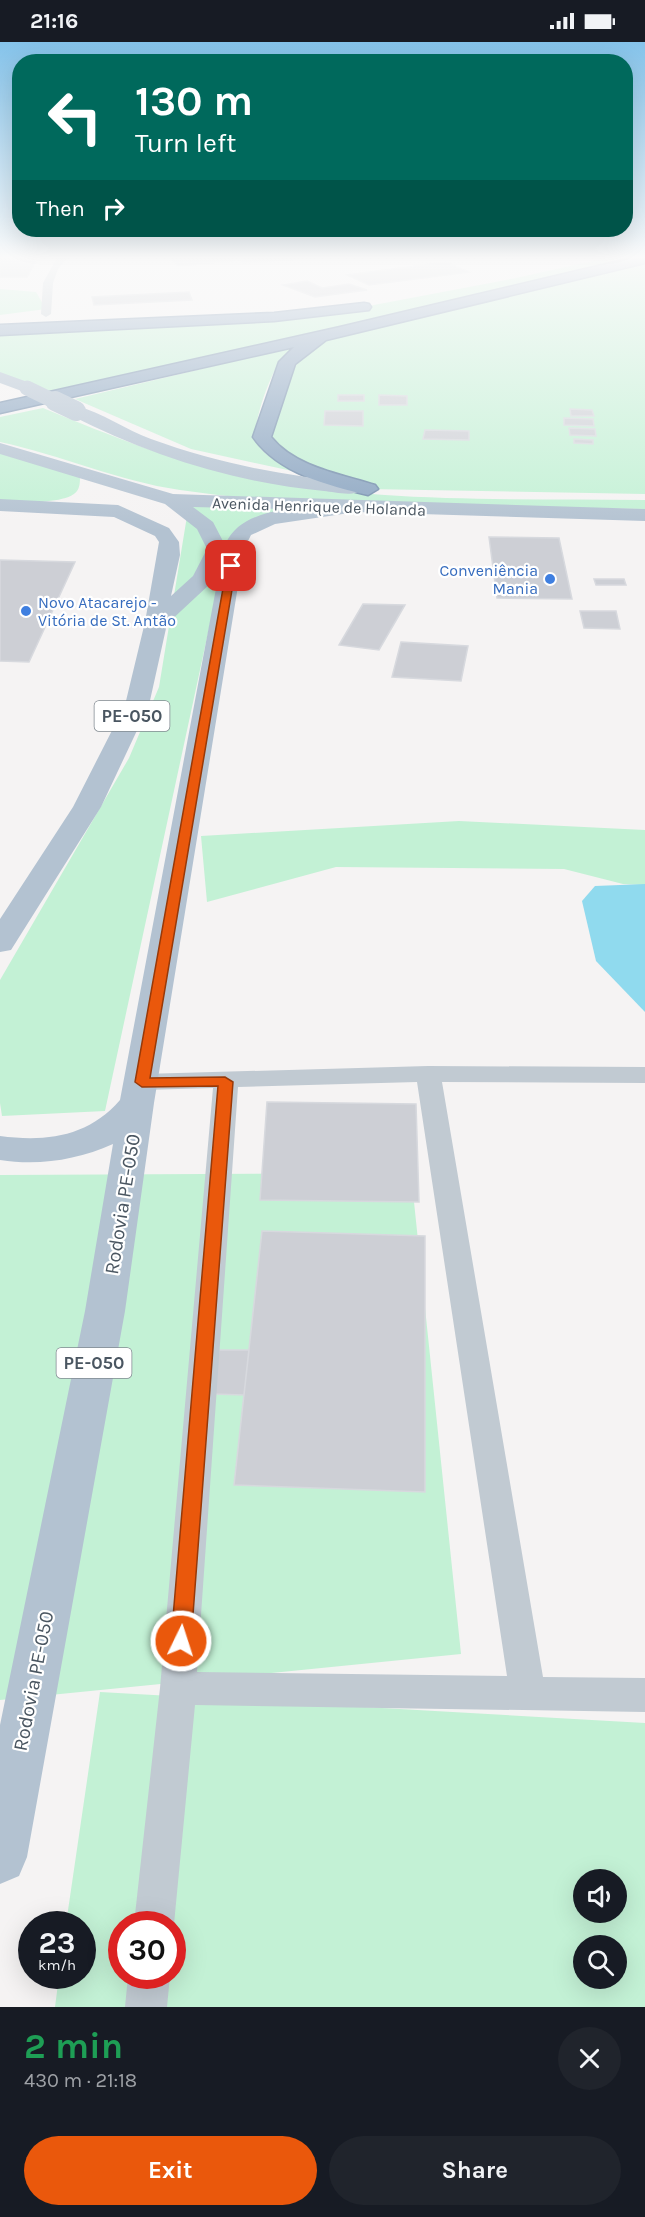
<!DOCTYPE html>
<html lang="en">
<head>
<meta charset="utf-8">
<style>
	:root { --surface:#171b24; --page:#20242c; --text:#f1f3f6; --muted:#9ea1a6; --accent:#ea580c }
	body { margin:0; font-family:Karla,sans-serif; background:var(--page); color:var(--text); height:100vh; display:flex; flex-direction:column; font-size:22px; white-space:nowrap }
	* { box-sizing:border-box; margin:0 }
	p { font-size:20px; color:var(--muted) }
	.icon { flex:none; width:33px; height:33px; fill:none; stroke:currentColor; stroke-width:2; stroke-linecap:round; stroke-linejoin:round }
	.map { position:relative; height:1965px; overflow:hidden }
	.panel { display:flex; flex-direction:column; background:var(--surface); flex:1 }
	.panel>* { flex:none }
	.top-card { position:absolute; left:12px; top:12px; width:621px; height:183px; border-radius:24px; box-shadow:0 6px 24px #0002; background:#00695c; color:#fff; overflow:hidden }
	.fabs { position:absolute; left:573px; top:1827px; display:grid; gap:12px }
	.fabs a { display:grid; place-items:center; width:54px; height:54px; border-radius:50%; background:var(--surface); box-shadow:0 6px 24px #0002; font-size:30px }
	.speed { position:absolute; left:18px; top:1869px; display:flex; gap:12px; font-size:30px; font-weight:700; text-align:center }
	.speed>* { display:grid; place-content:center; width:78px; height:78px; border-radius:50%; background:var(--surface); box-shadow:0 6px 24px #0002; line-height:1 }
	.speed small { font-size:15px; font-weight:400 }
	.speed .limit { border:9px solid #d22; background:#fff; color:#111 }
	.pin { position:absolute; display:grid; place-items:center; width:51px; height:51px; color:#fff; margin:-26px; border-radius:12px; box-shadow:0 3px 9px #0006 }
	.me { position:absolute; width:66px; margin:-33px; rotate:4deg; stroke-linejoin:round; filter:drop-shadow(0 0 4px #0008) }
	.turn { display:flex; align-items:center; gap:21px; height:126px; padding:0 24px; font-size:27px }
	.turn .icon { width:78px; height:78px; stroke-width:2.5 }
	.turn b { display:block; font-size:42px; line-height:51px }
	.then { display:flex; align-items:center; height:57px; padding:0 24px; background:#0003; gap:12px; font-size:22px }
	.round { display:grid; place-items:center; flex:none; width:63px; height:63px; border-radius:32px; background:var(--page) }
	.head { display:flex; align-items:center; justify-content:space-between; height:102px; padding:0 24px }
	h1 { font-size:36px; font-weight:700; line-height:45px; color:#1e9e55 }
	.cta { display:flex; gap:12px; margin-top:auto; padding:12px 24px }
	.cta a { flex:1; height:69px; border-radius:36px; background:var(--accent); color:#fff; font-size:24px; font-weight:700; line-height:69px; text-align:center }
	.cta a+a { background:var(--page); color:var(--text) }
	.status { display:flex; justify-content:space-between; align-items:center; height:42px; padding:0 30px; background:var(--surface); direction:ltr }
	.status svg { height:16px; fill:currentColor }
	.map>svg:first-child { display:block }
</style>
</head>
<body>
<div class="status"><b>21:16</b><svg viewBox="0 0 49 12"><path d="M0 12V9h3v3zM5 12V6h3v6zM10 12V3h3v9zM15 12V0h3v12zM26 1h20v11H26zM47 4h2v5h-2z"/></svg></div>
<div class="map">
<svg width="645" height="1965" viewBox="0 0 645 1965">
	<rect width="100%" height="100%" fill="#f5f3f3"/>
	<path fill="#c3f1d5" fill-rule="evenodd" d="M615,214H645L57,353L0,336V288L239,276L358,266L516,236Z
		M645,218V452L368,447L324,433L262,395L287,320L312,301Z
		M0,247L36,250L46,267L0,273Z
		M294,305C289,311 283,316 278,323C269,336 249,389 258,403C269,419 289,424 306,432L191,407L75,357Z
		M43,366C111,394 178,421 250,436C379,462 514,456 645,458V467C491,464 333,470 180,448C118,439 61,413 0,400V375Z
		M0,410L80,435C80,439 80,445 77,449C67,463 17,460 0,460Z
		M179,462L305,467L245,482L228,498L105,1069L2,1074L0,1061V938L129,716L159,645L188,468Z
		M459,779L645,788V843L623,842L564,827L336,825L207,860L201,794Z
		M411,1131L461,1612L0,1658V1133Z
		M100,1650L645,1681V1965H55L59,1934H82V1882H66ZM584,1838H616V1870H584ZM122,1882H172V1934H122ZM584,1904H616V1936H584Z"/>
	<path fill="#90daee" d="M645,842V970L596,919L582,859L595,844Z"/>
	<path fill="#cdcfd5" stroke="#d7d9de" stroke-width="1.5" d="M0,214H39L27,235H0Z
		M228,214L234,219L178,224L172,218Z
		M291,214L313,216L243,221L239,218Z
		M446,220L469,230L369,243L347,233Z
		M307,239L322,246L349,242L367,248L315,255L283,243Z
		M189,250L192,258L94,263L92,255Z
		M338,353H364V359H338Z
		M379,353L407,354V363H379Z
		M570,367L592,368L594,374H571Z
		M325,369H363V384L324,383Z
		M564,376L593,377L594,384L564,383Z
		M569,386L595,387L596,394L570,393Z
		M425,388L469,389V398L423,397Z
		M574,397L593,398V402L574,401Z
		M489,495L559,496L572,557L497,556Z
		M0,518L75,520L29,620L0,619Z
		M594,537H624L626,543H596Z
		M363,562L405,563L379,608L339,603Z
		M580,569H616L620,587L584,586Z
		M401,600L468,604L461,639L392,635Z
		M267,1060L416,1062L419,1160L260,1158Z
		M262,1189L425,1194V1450L234,1443Z
		M219,1308H249L244,1353L213,1352Z"/>
	<g fill="none" stroke-linecap="round" stroke-linejoin="round">
		<defs>
			<path id="highway" d="M640,214H645V221L326,298L295,322L271,395C295,425 340,432 375,443L378,447L368,453C327,443 278,431 253,395L279,320L294,305L0,371V361L340,285Z
				M364,261L369,262L371,265L369,268L274,279L0,293V283L274,271Z"/>
		</defs>
		<use href="#highway" stroke="#7690ad" stroke-width="3"/>
		<path fill="#c1cad2" fill-rule="evenodd" d="M58,214H69L58,227L53,241L51,272L46,275L41,272L43,241Z
			M428,1024L645,1025V1041L442,1040L543,1635L645,1636V1670L195,1663L174,1882L172,1886V1882H134L160,1646L213,1046L143,1048L134,1046L130,1040L134,1034L143,1032ZM417,1040L507,1634L197,1630L238,1045Z
			M128,1934H170L167,1965H125Z"/>
		<path fill="#b3c2d1" fill-rule="evenodd" d="M0,330L33,342L35,346L27,351L0,341Z
			M76,364C102,370 126,388 151,397C217,421 283,434 353,440L363,446C356,456 335,450 324,449C235,441 149,413 70,373L67,369Z
			M0,401L173,452L645,467V479L356,470L275,482L251,493L244,507L154,1061L125,1269L27,1815L19,1834L0,1842V1683L85,1269L113,1102C77,1118 39,1124 0,1118V1094C46,1100 88,1095 120,1058L221,520L210,542L167,582L149,663L101,765L11,908L0,910V877L73,765L125,663L145,580L159,500L155,494L114,475L0,469V457L118,463L169,486L179,500L180,513L171,554L193,534L207,507L197,487L165,462L0,412ZM193,465L283,467C259,473 236,478 225,503L213,480Z"/>
		<use href="#highway" fill="#8ba5c1" fill-rule="evenodd"/>
		<path stroke="#b3c2d1" stroke-width="15" d="M27,346L58,361"/>
		<path stroke="#b3c2d1" stroke-width="20" d="M55,359L76,369"/>
	</g>
	<linearGradient id="sky" x2="0" y2="1"><stop stop-color="#85c3ea"/><stop offset="0.44" stop-color="#fafafa"/><stop offset="1" stop-color="#fafafa" stop-opacity="0"/></linearGradient>
	<rect width="645" height="489" fill="url(#sky)"/>
	<path fill="#ea580c" stroke="#983908" stroke-width="1.5" d="M231,522L236,524L150,1036L225,1035L233,1040L191,1599L188,1605L181,1608L174,1605L171,1599L218,1044L142,1045L135,1040L227,524Z"/>
	<g fill="#3f7fe0" stroke="#fff" stroke-width="2">
		<circle cx="550" cy="537" r="6"/>
		<circle cx="26" cy="569" r="6"/>
	</g>
	<g text-anchor="middle" stroke-width="4.5" stroke-linejoin="round" paint-order="stroke">
		<g font-size="16" fill="#4a5661" stroke="#fff">
			<text transform="translate(319 464) rotate(2)" y="6">Avenida Henrique de Holanda</text>
		</g>
		<g font-size="16" fill="#366cbe" stroke="#fff" text-anchor="end">
			<text x="538" y="534">Conveniência<tspan x="538" dy="18">Mania</tspan></text>
			<text x="38" y="566" text-anchor="start">Novo Atacarejo -<tspan x="38" dy="18">Vitória de St. Antão</tspan></text>
		</g>
		<g fill="#fff" stroke="#808990" stroke-width="1.5">
			<rect x="94.5" y="659" width="75" height="30" rx="4.5"/>
			<rect x="56.5" y="1306" width="75" height="30" rx="4.5"/>
		</g>
		<g font-size="18" font-weight="bold" fill="#4a5661">
			<text x="132" y="680">PE-050</text>
			<text x="94" y="1327">PE-050</text>
		</g>
		<g font-size="20" fill="#4a5661" stroke="#fff">
			<text transform="translate(122 1162) rotate(-81)" y="7">Rodovia PE-050</text>
			<text transform="translate(33 1639) rotate(-79)" y="7">Rodovia PE-050</text>
		</g>
	</g>
</svg>
<div class="fabs">
<a><svg class="icon" aria-label="sound" viewBox="0 0 24 24"><path d="M4 9h4l5-4v14l-5-4H4zM17 9q2 3 0 6"/></svg></a>
<a><svg class="icon" aria-label="search" viewBox="0 0 24 24"><circle cx="10" cy="10" r="6"/><path d="M15 15l6 6"/></svg></a>
</div>
<div class="speed"><div>23<small>km/h</small></div><div class="limit">30</div></div>
<div class="pin" style="left:231px;top:524px;background:#d93025"><svg class="icon" aria-label="arrive" viewBox="0 0 24 24"><path d="M6 21V4h12l-3 4 3 4H6"/></svg></div>
<svg class="me" style="left:181px;top:1599px" viewBox="-20 -20 40 40"><circle r="17" fill="#ea580c" stroke="#fff" stroke-width="3"/><path d="M0-11L8 9 0 5-8 9z" fill="#fff"/></svg>
<div class="top-card">
<div class="turn"><svg class="icon" aria-label="left" viewBox="0 0 24 24"><path d="M17 20v-9H6M10 6l-5 5 5 5"/></svg><div><b>130 m</b>Turn left</div></div>
<div class="then">Then<svg class="icon" aria-label="right" viewBox="0 0 24 24"><path d="M7 20v-9h11M14 6l5 5-5 5"/></svg></div>
</div>
</div>
<section class="panel">
<div class="head"><div><h1>2 min</h1><p>430 m · 21:18</p></div><a class="round"><svg class="icon" aria-label="close" viewBox="0 0 24 24"><path d="M6 6l12 12M18 6L6 18"/></svg></a></div>
<div class="cta"><a>Exit</a><a>Share</a></div>
</section>
</body>
</html>
